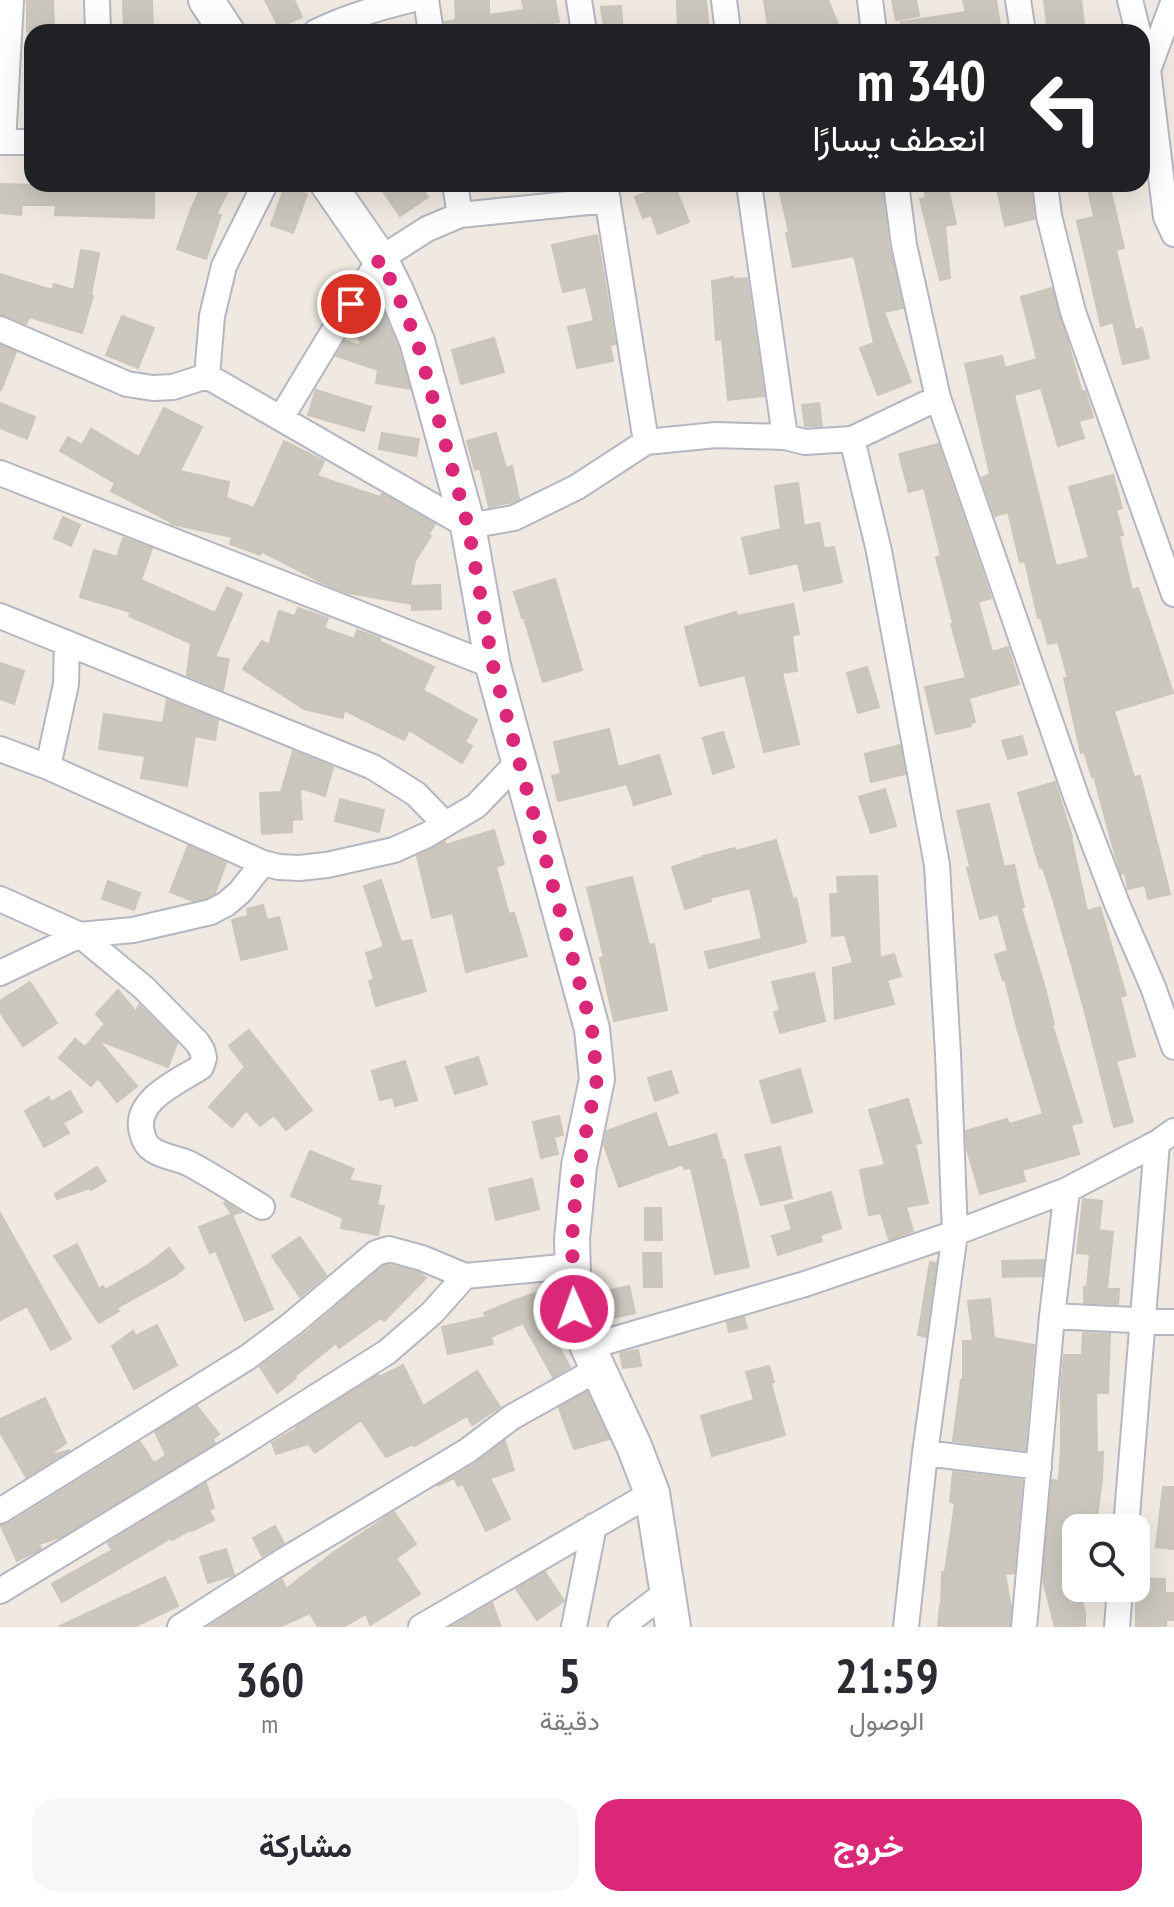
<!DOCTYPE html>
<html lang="ar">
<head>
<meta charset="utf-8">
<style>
	:root { --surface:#fff; --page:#f7f7f7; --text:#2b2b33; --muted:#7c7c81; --accent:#db2777 }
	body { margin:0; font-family:"PT Sans Narrow",Vazirmatn,sans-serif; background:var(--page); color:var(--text); direction:rtl; height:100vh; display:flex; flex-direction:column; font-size:30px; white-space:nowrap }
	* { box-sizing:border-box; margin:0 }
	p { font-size:26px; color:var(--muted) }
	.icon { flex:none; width:44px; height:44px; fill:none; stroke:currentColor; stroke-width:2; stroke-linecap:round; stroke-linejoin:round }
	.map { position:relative; height:1627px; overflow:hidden; direction:ltr }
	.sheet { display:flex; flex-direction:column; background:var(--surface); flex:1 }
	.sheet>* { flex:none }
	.guide { position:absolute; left:24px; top:24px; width:1126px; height:168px; border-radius:24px; box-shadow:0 8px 32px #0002; direction:rtl; background:#202124; color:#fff; overflow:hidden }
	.tools { position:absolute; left:1062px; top:1514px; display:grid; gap:16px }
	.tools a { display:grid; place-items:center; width:88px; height:88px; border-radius:16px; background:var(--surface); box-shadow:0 8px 32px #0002; font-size:40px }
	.pin { position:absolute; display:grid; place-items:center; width:68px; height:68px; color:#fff; margin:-34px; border:4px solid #fff; border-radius:50%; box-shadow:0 2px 8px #0007 }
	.me { position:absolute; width:88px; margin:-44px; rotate:358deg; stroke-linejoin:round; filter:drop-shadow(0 0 6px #0008) }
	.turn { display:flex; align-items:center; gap:28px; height:168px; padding:0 32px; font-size:36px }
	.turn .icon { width:104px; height:104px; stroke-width:2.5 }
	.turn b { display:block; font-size:56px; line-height:68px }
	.eta { display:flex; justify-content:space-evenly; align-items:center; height:136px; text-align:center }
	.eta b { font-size:48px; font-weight:700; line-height:56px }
	.primary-button { display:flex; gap:16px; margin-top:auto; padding:16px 32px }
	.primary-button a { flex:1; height:92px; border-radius:24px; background:var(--accent); color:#fff; font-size:32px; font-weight:700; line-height:92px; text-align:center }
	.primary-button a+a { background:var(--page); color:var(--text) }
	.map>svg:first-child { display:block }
</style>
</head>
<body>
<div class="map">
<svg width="1174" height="1627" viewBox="0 0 1174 1627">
	<rect width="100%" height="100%" fill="#efe9e1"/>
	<path fill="#cbc7bf" stroke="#cbc5ba" stroke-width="2" d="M27,0H53L54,32H27Z
		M123,0H152L153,32H124Z
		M265,0H294L302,17L279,27Z
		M455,0H489V15L524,10L522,0H555L559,22L499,32H446L445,22L456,20Z
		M677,0H706L709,32H678Z
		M764,0H828L841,32H769Z
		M892,0H916L919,16L896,20Z
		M963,0H996L1001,32H902L901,22L966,12Z
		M1044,0H1081L1085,32H1048Z
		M621,6L623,32H605L601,7Z
		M0,184L74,186V184H154V218L55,215L56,205H22L21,215L0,213Z
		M203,184H232L216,214L221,215L206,259L177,249L192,207Z
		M378,184H418L428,197L400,216Z
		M669,184H674L689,222L658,234L651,215L643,218L635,197Z
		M778,184H881L889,247L903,308L884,312L911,382L878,395L860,348L874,343L854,256L793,267L786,233L789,232Z
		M923,184H947L956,224L945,226L950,278L940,280L920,199L926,198Z
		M996,184H1030L1034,219L1005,226Z
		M1087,184H1109L1124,248L1116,250L1135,330L1142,328L1149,358L1123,364L1113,322L1101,326L1077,221L1094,217Z
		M285,186L307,194L293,233L271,225Z
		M597,235L615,344L610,345L613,361L577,368L568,327L594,321L586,287L563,292L552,245Z
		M81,250L99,253L91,295L93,296L82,333L29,317L26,324L0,314V274L52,290L54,284L74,290Z
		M733,277V279L747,278L764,396L728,400L722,339L716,340L712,281Z
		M1052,288L1082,392L1085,391L1093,417L1079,421L1084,438L1058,446L1041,388L1014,395L1056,566L1089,558L1069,487L1113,475L1122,508L1116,510L1123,535L1119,536L1132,590L1138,588L1173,693L1114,711L1134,777L1140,776L1170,894L1148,899L1145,885L1128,889L1125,873L1121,874L1111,840L1094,776L1092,777L1084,751L1081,753L1064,678H1068L1058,642L1048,644L1041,617L1038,618L1025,561L1020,562L1008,512L995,516L982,478L990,474L965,364L1002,356L1005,368L1037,359L1021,297Z
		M383,311L398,348L410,389L376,383L378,370L336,356L345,341L361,346L355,325L360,318Z
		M122,316L154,328L138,368L106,355Z
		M494,338L504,372L461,384L452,350Z
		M0,345L16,352L1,390L0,389Z
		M316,390L371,407L364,431L308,415Z
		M0,403L35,417L27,439L0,428Z
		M819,403L822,426H805L802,405Z
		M164,408L202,427L180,471L229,482L226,498L254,508L284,441L324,461L317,476L380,497L382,494L435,524L428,535L431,536L415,561L410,586L440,585L441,609L412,610V604L348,593L323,583L261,551L260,555L230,544L232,537L171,524V522L111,491L115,483L60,451L68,437L82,445L91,429L139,457Z
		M382,433L419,439L416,456L379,449Z
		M496,433L506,468L512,466L519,499L512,502L489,507L480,468L475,470L467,441Z
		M938,444L991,598L978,602L992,652L1008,647L1019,684L969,698L975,722L970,723L971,726L936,734L925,687L966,678L951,624L953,623L936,557L941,556L924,488L909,492L899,454Z
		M798,483L804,526L819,523L824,548L834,547L842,582L804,591L798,563L750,574L742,538L781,529L775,486Z
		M63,517L80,525L71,546L54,538Z
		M123,538L152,548L141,580L215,613L227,587L242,594L215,657L229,659L223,690L187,675L191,643L129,616L131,612L80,597L94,550L117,557Z
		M555,579L582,670L543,682L524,618H522L514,592Z
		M793,604L799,634L792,636L797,671L782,673L799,744L764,752L745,675L700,686L685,627L736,612L737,616Z
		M298,608L328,618L324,628L354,639L357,630L380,638L379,641L434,667L423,690L477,720L465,742L472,746L462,763L409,730L404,740L344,710L343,718L304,709L243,669L262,641L269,645L279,611L295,616Z
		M0,663L24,671L14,704L0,699Z
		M867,667L879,707L858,713L847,673Z
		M167,700L218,720L215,740L195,736L187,786L141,778L145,756L99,749L104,714L163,723Z
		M609,729L618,767L659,755L671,794L634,805L627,784L558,801L552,776L561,774L554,742Z
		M723,732L734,767L713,774L703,738Z
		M1022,736L1027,754L1008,759L1002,741Z
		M900,745L905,774L871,782L865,754Z
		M293,751L333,767L325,796L300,788L302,819L292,820V832L262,834L260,793L281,792Z
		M1055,782L1072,837H1071L1087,911L1100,907L1126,995L1120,997L1135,1056L1116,1061L1133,1122L1114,1127L1083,1005L1053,899L1043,868H1040L1018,793Z
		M885,789L896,826L871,833L859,797Z
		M340,799L384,810L379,832L335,821Z
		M989,804L1004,867L1014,865L1024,907L1021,908L1045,988L1054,1024H1052L1082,1122L1071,1125L1079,1154L1022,1170L1025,1181L980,1194L967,1149L966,1131L1007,1119L1009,1124L1043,1114L1017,1028L1005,979L1003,980L995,955L1008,951L998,914L980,919L967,868L970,867L957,811Z
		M494,830L504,864L496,867L509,914L514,913L527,956L466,972L453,913L432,918L417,856L445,842V845Z
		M776,840L793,899L796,898L806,942L709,968L705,952L762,939L750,888L710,898L711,901L685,909L672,867L704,857L703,856L735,848L736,851Z
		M188,846L226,863L215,893L206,898L193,901L170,892Z
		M877,876L880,958L894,954L901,976L887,980L894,1004L835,1019L833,968L853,963L845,935L832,936L830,894H838L837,877Z
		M632,877L649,945L654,944L667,1010L614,1021L600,958L604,957L587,888Z
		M381,880L401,942L411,940L426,991L376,1006L369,981L374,980L366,953L384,947L364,886Z
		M108,881L140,893L134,910L102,899Z
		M263,905L267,920L279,917L287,949L241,960L232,920L248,916L247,909Z
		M814,973L825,1021L780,1033L774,1012L780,1011L772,982Z
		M30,982L57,1023L23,1046L0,1012V1001Z
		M118,990L136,1012L139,1005L177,1043L168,1067L98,1040L137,1086L117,1102L98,1078L91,1086L59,1058L75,1039L85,1047L105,1024L96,1014Z
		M249,1030L312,1110L286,1130L274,1115L260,1126L246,1110L232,1127L209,1107L245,1067L229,1046Z
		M478,1057L487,1084L455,1094L446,1067Z
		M405,1061L417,1100L395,1106L393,1097L380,1100L372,1071Z
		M800,1069L812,1112L772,1123L760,1081Z
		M671,1071L678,1093L655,1101L648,1078Z
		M70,1091L82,1112L63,1123L69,1133L44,1147L25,1111L49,1097L51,1102Z
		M908,1099L921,1143L915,1144L928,1203L906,1207L913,1231L889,1240L881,1213L869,1215L860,1170L885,1165L869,1110Z
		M656,1113L668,1148L716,1134L723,1160H725L749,1267L715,1274L691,1168L684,1169L683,1164L619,1187L604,1145L607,1131Z
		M559,1116L563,1135L554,1137L558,1154L541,1158L533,1122Z
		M780,1147L792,1198L761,1205L745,1155Z
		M310,1151L354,1169L349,1180L381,1186L377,1205L384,1206L378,1235L341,1228L343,1218L291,1196Z
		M97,1167L106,1181L91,1190L90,1188L57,1199L55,1194Z
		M532,1179L539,1209L496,1220L489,1189Z
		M831,1192L841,1228L820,1235L822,1241L778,1255L772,1236L792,1230L785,1206Z
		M1083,1199L1102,1201L1099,1230L1113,1232L1107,1289H1119L1118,1304L1084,1303V1287H1087L1090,1254L1077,1253Z
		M225,1202L241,1212L232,1215L273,1309L245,1321L216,1251L210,1253L199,1227L232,1214L224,1203Z
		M645,1208H661L662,1240H645Z
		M0,1213L71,1339L51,1350L27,1306L0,1320Z
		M300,1237L326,1275L300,1297L272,1256Z
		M77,1244L99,1289L103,1286L105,1290L148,1265L169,1248L184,1268L176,1275L117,1308L119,1311L99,1323L54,1256Z
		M643,1253H661L662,1287H644Z
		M1044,1260L1042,1276L1003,1277L1002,1261Z
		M930,1262L936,1263L926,1337L918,1335Z
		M389,1265L417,1272L426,1278L384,1321L381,1318L339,1348L336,1343L295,1376L296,1378L277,1393L260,1367L302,1336L383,1266Z
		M629,1286L635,1313L604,1320L598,1293Z
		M548,1289L555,1315L543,1319L570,1367L553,1377L531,1337L534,1335L530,1336L523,1323L491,1337L493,1344L448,1354L442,1327L486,1317L484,1313L515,1300Z
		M990,1299L994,1338L1034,1345L1025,1450L953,1441L961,1380H963V1341H973L968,1301Z
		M744,1317L747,1328L729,1332L727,1322Z
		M157,1325L177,1365L134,1389L112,1346L133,1331L136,1336Z
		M1083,1333L1110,1334L1108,1393H1096L1097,1452H1103L1102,1480L1097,1516L1084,1515L1085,1528H1076V1588H1079L1085,1613V1627H1055L1043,1580L1052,1480L1059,1481L1061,1447V1386L1064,1355H1082Z
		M638,1350L641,1366L623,1368L620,1353Z
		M403,1365L423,1406L477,1371L500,1407L472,1425L467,1416L414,1446L413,1444L386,1457L361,1420L315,1453L308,1444L276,1454L272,1443L297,1428L296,1427L378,1375L379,1377Z
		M769,1366L774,1382L771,1383L785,1435L712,1456L701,1416L754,1400L746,1372Z
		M587,1392L609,1439L574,1449L559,1408Z
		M45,1398L66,1443L48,1456L70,1450L26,1477L0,1432V1419Z
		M197,1406L219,1434L213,1439L215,1443L60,1537L39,1544L41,1549L17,1561L1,1526L8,1524L140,1442L154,1463L166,1455L155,1432Z
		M505,1441L514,1470L490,1478L510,1519L486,1531L463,1484L458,1486L454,1478L437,1486L475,1464Z
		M953,1472L1022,1480L1014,1573L1005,1574L1011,1607L1009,1627H938L940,1606L941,1607L942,1572H945L955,1503L950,1502Z
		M206,1483L214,1508L209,1510L214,1520L192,1531V1529L172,1540L171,1538L62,1602L52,1584L112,1550L108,1543Z
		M1163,1487H1174V1549L1156,1547Z
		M394,1512L416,1544L396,1558L420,1594L370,1625L366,1614L343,1627H318L310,1613L279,1627H208L282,1580L286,1589L334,1552Z
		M275,1526L284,1543L262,1556L253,1538Z
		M226,1549L234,1575L208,1583L200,1557Z
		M545,1572L564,1601L537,1620L516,1589Z
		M165,1577L178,1606L134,1627H58Z
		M1136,1578L1165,1579V1593H1174V1620H1166V1627H1136Z
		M492,1603L501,1627H451Z"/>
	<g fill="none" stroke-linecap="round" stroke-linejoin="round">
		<defs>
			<path id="street" d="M97,0L98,32
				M426,0L431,32
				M579,0L584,32
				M724,0L728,32
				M870,0L874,32
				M1018,0L1023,32
				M1130,0L1138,32
				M316,32C346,17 377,8 410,0
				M1142,46L1148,70L1166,217L1174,234
				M1148,70L1174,0
				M0,142H32
				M3,142L11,0
				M265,184L224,266L212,316L207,376L468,526L514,518L577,487L646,442L605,184
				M455,184L460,215
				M749,184L785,437
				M896,184L904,245L938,398L1077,799L1117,904L1153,987L1174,1047
				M1045,184L1049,216L1073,312L1174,594
				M0,329L127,384L153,388L173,387L207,376
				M281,418L336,327L380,259L427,229L460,215L608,200
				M852,439L879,551L937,865L948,1054L955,1233L925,1453L906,1627
				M646,442L716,435L785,437L805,442L852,439L938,398
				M0,473L493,666
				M0,616L373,767L416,794L444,823
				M0,749L48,767L263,863L279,867L299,868L327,865L394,850L427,835L476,806L518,762
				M48,767L66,684L67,643
				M0,899L80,935L144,988L197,1042L202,1050L204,1058L201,1067C178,1082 130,1101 143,1136C144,1141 148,1147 153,1150C163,1157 177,1158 188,1163C213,1176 238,1193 262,1207
				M0,973L80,935L133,930L211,912L226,904L240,892L263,863
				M1052,1316L1174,1322
				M588,1347L805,1284L955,1233L1067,1190L1157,1143L1174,1131
				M925,1453L1039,1467
				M0,1511L248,1357L292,1324L376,1253L389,1249L422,1258L465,1276
				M1126,1528L1157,1143
				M0,1591L235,1448L387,1352L432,1313L465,1276L572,1266
				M180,1627L283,1561L467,1451L512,1417L598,1369
				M421,1627L652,1493
				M574,1627L594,1526
				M621,1627L668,1591
				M1024,1627L1052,1316L1067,1190
				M1117,1627L1120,1588"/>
			<path id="secondary" d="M206,0L227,32
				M328,184L380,259L396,291L417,341L468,526L493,666L592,1029L597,1079L579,1166L572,1239L574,1309L588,1347L634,1446L652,1493L673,1627"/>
		</defs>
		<use href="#street" stroke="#b4b7c1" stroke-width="28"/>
		<use href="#secondary" stroke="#b4b7c1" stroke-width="38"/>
		<use href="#street" stroke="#fff" stroke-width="24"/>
		<use href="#secondary" stroke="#fff" stroke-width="34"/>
	</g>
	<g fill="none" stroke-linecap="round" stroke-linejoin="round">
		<path stroke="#db2777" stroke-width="14" stroke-dasharray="0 25.2" d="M351,304L380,259L396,291L417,341L468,526L493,666L592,1029L597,1079L579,1166L576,1191L572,1239L574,1309"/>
	</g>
</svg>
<div class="tools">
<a><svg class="icon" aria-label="search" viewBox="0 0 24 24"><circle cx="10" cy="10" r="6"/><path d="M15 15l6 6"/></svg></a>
</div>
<div class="pin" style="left:351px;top:304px;background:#d93025"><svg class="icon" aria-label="arrive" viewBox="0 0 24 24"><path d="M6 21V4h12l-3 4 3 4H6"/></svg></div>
<svg class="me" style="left:574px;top:1309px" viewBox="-20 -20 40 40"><circle r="17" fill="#db2777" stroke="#fff" stroke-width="3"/><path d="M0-11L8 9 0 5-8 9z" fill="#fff"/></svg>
<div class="guide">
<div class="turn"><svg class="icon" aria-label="left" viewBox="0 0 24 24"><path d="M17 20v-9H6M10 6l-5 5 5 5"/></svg><div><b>340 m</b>انعطف يسارًا</div></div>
</div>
</div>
<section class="sheet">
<div class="eta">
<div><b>21:59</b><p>الوصول</p></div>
<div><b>5</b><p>دقيقة</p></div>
<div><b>360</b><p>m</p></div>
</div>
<div class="primary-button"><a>خروج</a><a>مشاركة</a></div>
</section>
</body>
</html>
